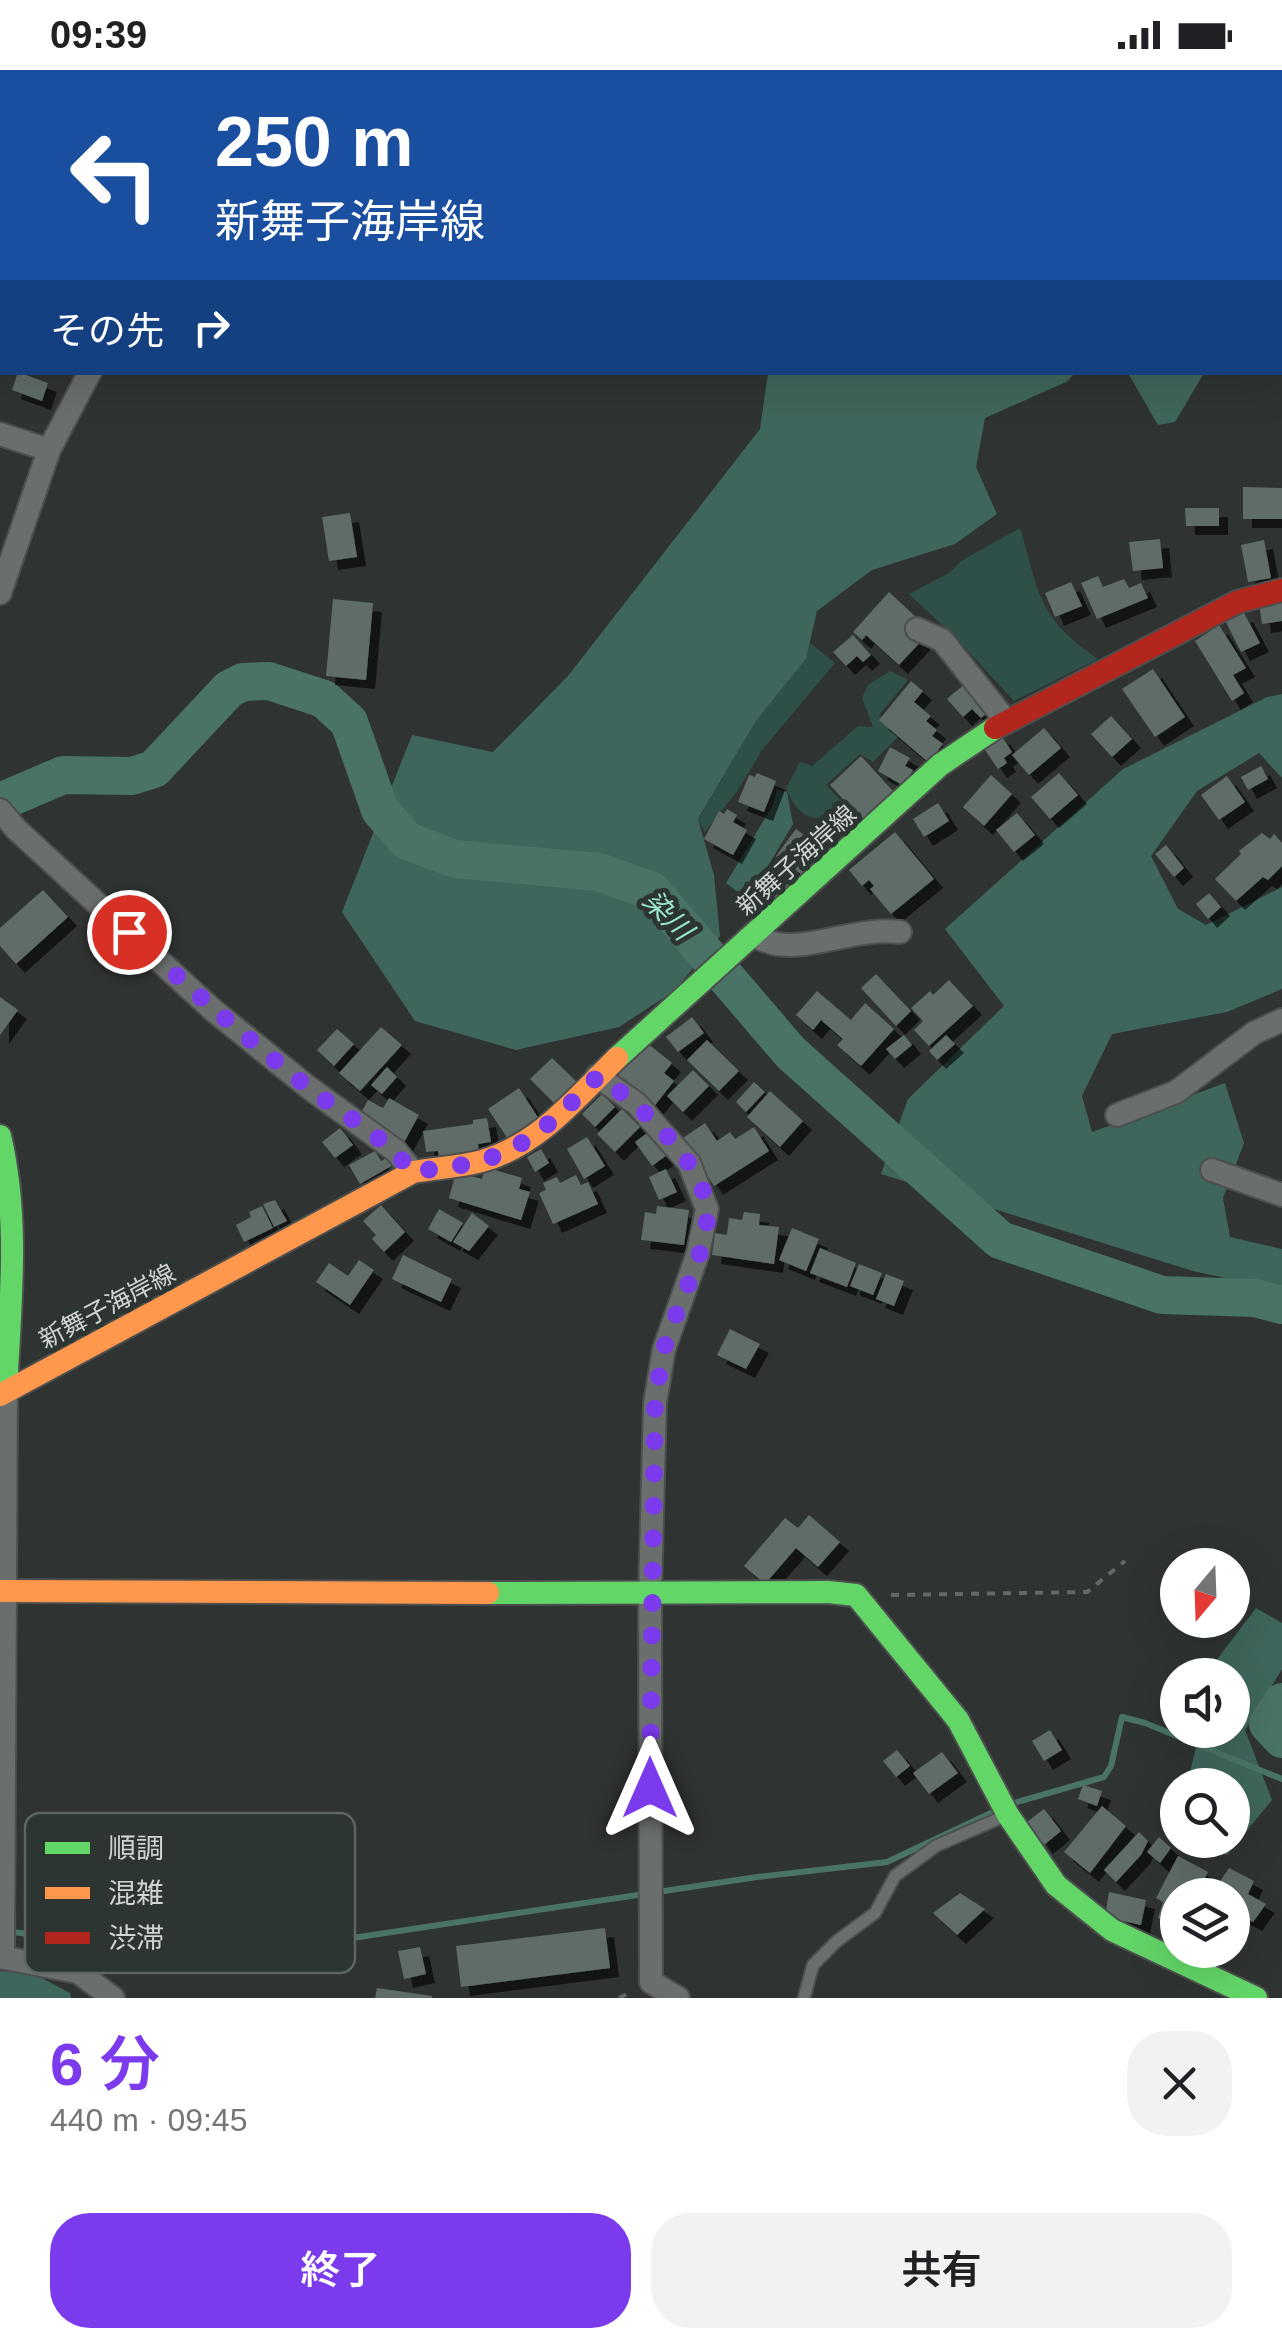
<!DOCTYPE html>
<html lang="ja">
<head>
<meta charset="utf-8">
<style>
	:root { --surface:#fff; --page:#f2f2f2; --text:#202124; --muted:#757577; --accent:#7c3aed }
	body { margin:0; font-family:Helvetica,"Noto Sans JP",sans-serif; background:var(--page); color:var(--text); height:100vh; display:flex; flex-direction:column; font-size:38px; white-space:nowrap }
	* { box-sizing:border-box; margin:0 }
	p { font-size:32px; color:var(--muted) }
	.icon { flex:none; width:55px; height:55px; fill:none; stroke:currentColor; stroke-width:2; stroke-linecap:round; stroke-linejoin:round }
	.map { position:relative; height:1928px; overflow:hidden }
	.sheet { display:flex; flex-direction:column; background:var(--surface); flex:1 }
	.sheet>* { flex:none }
	.banner { position:absolute; left:0px; top:0px; width:1282px; height:305px; box-shadow:0 10px 40px #0002; background:#1a4fa0; color:#fff; overflow:hidden }
	.needle { width:65px; rotate:199deg }
	.controls { position:absolute; left:1160px; top:1478px; display:grid; gap:20px }
	.controls a { display:grid; place-items:center; width:90px; height:90px; border-radius:50%; background:var(--surface); box-shadow:0 10px 40px #0002; font-size:50px }
	.pin { position:absolute; display:grid; place-items:center; width:85px; height:85px; color:#fff; margin:-42px; border:5px solid #fff; border-radius:50%; box-shadow:0 2px 10px #0007 }
	.me { position:absolute; width:110px; margin:-55px; rotate:0deg; stroke-linejoin:round; filter:drop-shadow(0 0 8px #0008) }
	.turn { display:flex; align-items:center; gap:35px; height:210px; padding:0 50px; font-size:45px }
	.turn .icon { width:130px; height:130px; stroke-width:2.5 }
	.turn b { display:block; font-size:70px; line-height:85px }
	.then { display:flex; align-items:center; height:95px; padding:0 50px; background:#0003; gap:20px; font-size:38px }
	.round { display:grid; place-items:center; flex:none; width:105px; height:105px; border-radius:40px; background:var(--page) }
	.overview { display:flex; align-items:center; justify-content:space-between; height:170px; padding:0 50px }
	h1 { font-size:60px; font-weight:600; line-height:75px; color:var(--accent) }
	.primary-button { display:flex; gap:20px; margin-top:auto; padding:20px 50px }
	.primary-button a { flex:1; height:115px; border-radius:40px; background:var(--accent); color:#fff; font-size:40px; font-weight:600; line-height:115px; text-align:center }
	.primary-button a+a { background:var(--page); color:var(--text) }
	.status { display:flex; justify-content:space-between; align-items:center; height:70px; padding:0 50px; background:var(--surface); direction:ltr }
	.status svg { height:28px; fill:currentColor }
	.map>svg:first-child { display:block }
</style>
</head>
<body>
<div class="status"><b>09:39</b><svg viewBox="0 0 49 12"><path d="M0 12V9h3v3zM5 12V6h3v6zM10 12V3h3v9zM15 12V0h3v12zM26 1h20v11H26zM47 4h2v5h-2z"/></svg></div>
<div class="map">
<svg width="1282" height="1928" viewBox="0 0 1282 1928">
	<defs>
		<filter id="shadow"><feDropShadow dx="9" dy="9" stdDeviation="0" flood-color="#0009"/></filter>
	</defs>
	<rect width="100%" height="100%" fill="#2f3332"/>
	<path fill="#2f5048" d="M1020,458C1040,525 1037,547 1098,589L1014,631L954,566L909,524L949,503L961,491Z
		M810,573L835,593L762,680L738,720L705,762L698,750L756,651L806,589Z
		M890,601L908,610L879,645L899,666L873,692L860,684L826,715L842,732L834,738L836,746C809,753 796,744 786,718L800,692L812,696L858,656L873,657L862,628L868,615Z"/>
	<path fill="#3f665c" d="M768,303H1075L1066,312L985,348L976,397L997,444L955,474L872,500L817,541L806,589L756,651L698,749L714,805L720,866L674,921L619,957L516,980L415,951L342,842L412,665L493,682L568,606L760,359Z
		M1128,303H1204L1175,352L1158,355Z
		M1282,624V708L1259,683L1197,721L1151,786L1178,839L1206,855L1282,817V919L1227,942L1112,964L1082,1026L1092,1062L1225,1013L1244,1073L1223,1128L1230,1167L1282,1179V1220L1193,1201L881,1104L908,1029L1004,936L945,859L1123,699L1267,627Z
		M777,719L787,722L793,754L750,826L740,824L726,813L773,735Z
		M1256,1538L1282,1553V1599L1245,1660L1272,1730L1227,1785L1202,1770H1232V1715H1187L1200,1660H1232V1605H1212L1215,1592Z
		M0,1901L34,1904L70,1923L71,1928H0Z"/>
	<g fill="none" stroke-linecap="round" stroke-linejoin="round">
		<path stroke="#4a7367" stroke-width="6" d="M1014,1733L1104,1707L1111,1696L1122,1647L1145,1653L1282,1709
			M6,1861L228,1891L326,1872L757,1807L887,1792L993,1742"/>
		<path stroke="#4a7367" stroke-width="38" d="M0,732L63,705L132,706L154,699L229,619L243,612L269,611L324,629L349,652L380,740L407,771L455,789L599,802L652,821L791,983L1000,1170L1162,1225L1255,1228L1282,1235
			M1282,1632L1268,1654L1282,1669"/>
	</g>
	<path fill="#616c68" filter="url(#shadow)" d="M18,302L48,313L42,331L12,320Z
		M1243,417L1282,418V449H1243Z
		M1185,438H1219V456H1186Z
		M350,443L357,487L329,491L322,447Z
		M1160,469L1163,498L1133,501L1129,472Z
		M1264,470L1271,508L1248,512L1241,475Z
		M1098,506L1103,517L1124,509L1129,518L1141,513L1148,528L1097,549L1081,513Z
		M1071,512L1082,536L1055,547L1045,523Z
		M889,522L917,548L909,555L924,568L899,595L866,565L862,570L853,562Z
		M333,529L373,533L366,610L326,606Z
		M1282,530V551L1262,554L1259,534Z
		M1244,543L1260,573L1241,582L1226,552Z
		M1219,555L1246,598L1233,605L1244,623L1232,631L1195,571Z
		M853,565L871,585L863,592L857,586L846,596L833,582Z
		M1153,599L1185,647L1155,667L1122,619Z
		M911,611L923,621L914,632L931,646L926,651L937,660L932,666L943,674L928,692L879,650Z
		M967,612L992,639L981,648L972,639L963,647L947,629Z
		M1111,646L1132,669L1112,687L1091,664Z
		M1044,658L1061,678L1029,705L1012,685Z
		M1001,665L1012,682L1004,688L1007,693L998,699L983,677Z
		M890,677L910,688L905,696L913,700L904,716L878,701Z
		M861,686L895,723L864,752L830,715Z
		M1261,696L1268,709L1248,720L1241,707Z
		M757,703L776,711L764,742L738,732L749,705L755,707Z
		M1059,703L1078,725L1050,749L1031,727Z
		M991,705L1012,724L984,756L963,737Z
		M1227,706L1245,732L1219,750L1201,725Z
		M938,733L949,751L924,767L913,749Z
		M727,739L737,745L733,752L747,760L733,785L704,769L719,741L724,744Z
		M1017,743L1035,765L1014,782L996,760Z
		M796,759L829,784L809,810L776,786Z
		M895,762L934,809L891,844L870,819L874,816L869,810L862,816L849,800Z
		M1262,763L1270,769L1274,764L1282,773V796L1268,810L1263,807L1236,831L1215,809L1241,784L1239,781Z
		M1166,775L1184,798L1174,807L1155,784Z
		M783,797L789,804L785,808L791,814L772,831L760,818Z
		M43,820L68,847L16,894L0,876V858Z
		M1209,823L1221,837L1208,849L1196,834Z
		M876,904L911,941L896,956L861,918Z
		M949,910L973,936L929,976L914,960L923,951L911,938L930,921L933,925Z
		M817,921L851,950L865,933L894,959L861,996L837,975L843,969L821,950L813,960L796,945Z
		M0,927L18,940L0,965Z
		M692,947L704,963L678,982L666,967Z
		M381,957L402,975L360,1021L339,1003Z
		M337,959L354,974L334,996L317,980Z
		M904,965L912,975L895,989L886,979Z
		M946,965L955,974L937,990L929,981Z
		M642,969L672,993L664,1003L674,1011L652,1039L612,1008Z
		M707,970L739,1001L719,1021L687,990Z
		M552,988L580,1015L558,1037L530,1009Z
		M387,997L397,1007L382,1024L371,1015Z
		M693,1000L709,1016L683,1042L667,1026Z
		M754,1012L765,1022L746,1042L736,1032Z
		M519,1018L539,1049L508,1069L488,1039Z
		M770,1021L803,1051L780,1077L747,1047Z
		M602,1024L615,1037L595,1057L582,1044Z
		M389,1028L419,1045L402,1076L357,1050L368,1030L383,1038Z
		M622,1039L640,1057L615,1082L597,1064Z
		M487,1048L491,1072L478,1074L479,1081L439,1086L438,1081L426,1082L423,1061L473,1054V1050Z
		M705,1053L717,1071L730,1062L735,1069L754,1057L769,1081L714,1116L683,1068Z
		M340,1058L353,1075L335,1088L322,1072Z
		M650,1061L667,1085L652,1096L635,1072Z
		M587,1067L605,1096L584,1109L567,1079Z
		M541,1079L549,1093L535,1102L527,1087Z
		M375,1081L381,1091L388,1087L393,1095L360,1114L349,1095Z
		M485,1097L522,1108L519,1119L530,1122L521,1150L449,1128L456,1102L482,1109Z
		M666,1099L677,1122L659,1130L649,1107Z
		M576,1105L581,1115L588,1112L598,1134L553,1154L539,1123L546,1120L543,1113L557,1107L560,1113Z
		M275,1130L287,1151L274,1157L263,1134Z
		M381,1135L405,1162L384,1182L372,1169L376,1165L363,1151Z
		M262,1136L273,1158L244,1172L236,1155L251,1147L249,1142Z
		M657,1136L689,1140L684,1175L641,1170L645,1142L656,1144Z
		M439,1139L463,1153L451,1172L428,1159Z
		M744,1142L760,1144L759,1155L779,1157L774,1194L712,1185L715,1163L727,1165L729,1148L742,1150Z
		M472,1143L489,1156L469,1181L453,1172Z
		M792,1158L819,1169L806,1201L779,1190Z
		M820,1178L856,1193L847,1217L810,1203Z
		M403,1185L452,1209L441,1232L392,1209Z
		M359,1190L374,1200L350,1235L316,1212L329,1193L348,1206Z
		M859,1194L882,1203L873,1225L850,1216Z
		M886,1204L904,1211L894,1236L876,1229Z
		M730,1259L760,1274L746,1299L717,1285Z
		M809,1445L840,1472L818,1497L796,1478L765,1514L744,1496L785,1448L798,1458Z
		M1050,1660L1062,1680L1044,1691L1032,1671Z
		M897,1680L910,1696L896,1707L883,1691Z
		M942,1682L958,1703L929,1724L913,1703Z
		M1083,1715L1102,1721L1097,1736L1078,1729Z
		M1102,1736L1126,1756L1090,1803L1064,1782Z
		M1044,1739L1061,1761L1044,1775L1027,1752Z
		M1139,1762L1148,1771L1141,1785L1116,1812L1104,1800Z
		M1159,1767L1171,1778L1160,1793L1147,1782Z
		M1178,1786L1208,1802L1196,1825H1178V1854L1158,1848L1163,1832L1156,1828Z
		M1229,1798L1254,1811L1248,1824L1266,1834L1253,1852L1232,1841V1825H1211Z
		M1109,1822L1146,1830L1141,1855L1105,1847Z
		M960,1823L985,1839L957,1865L933,1843Z
		M605,1858L610,1898L461,1917L456,1876Z
		M420,1877L426,1904L404,1909L398,1881Z
		M377,1918L432,1926V1928H375Z"/>
	<g fill="none" stroke-linecap="round" stroke-linejoin="round">
		<defs>
			<path id="lane" d="M429,2L430,0
				M0,225H2
				M804,1928L813,1895L837,1871L875,1843L895,1806L936,1776L1007,1745"/>
			<path id="street" d="M195,0V2
				M454,2L455,0
				M976,2V0
				M1054,2L1055,0
				M1135,2V0
				M1210,2L1211,0
				M1280,77H1282
				M0,364L49,380
				M0,523L49,380L90,302
				M917,559L942,570L1007,652
				M0,740L16,759L213,940L308,1017L396,1081L413,1102
				M754,866C761,869 769,873 777,874C811,880 858,857 900,862
				M597,1006L637,1034L689,1093L707,1139L698,1183L664,1279L655,1333L650,1524L651,1912L678,1928
				M1117,1045L1176,1022L1254,963L1282,950
				M1212,1100L1282,1125
				M3,1886L6,1321
				M0,1887L78,1902L113,1928"/>
			<path id="fast" d="M617,988L940,695L995,658
				M0,1066C20,1149 10,1236 6,1321
				M488,1523L828,1522L856,1525L958,1650L1008,1745L1056,1815L1112,1860L1256,1928"/>
			<path id="slow" d="M0,1325L413,1102C436,1098 460,1097 482,1091C539,1075 577,1027 617,988
				M0,1521L488,1523"/>
			<path id="jam" d="M995,658L1237,532L1282,520"/>
		</defs>
		<use href="#lane" stroke="#4c4f4e" stroke-width="15"/>
		<use href="#street" stroke="#4c4f4e" stroke-width="26"/>
		<use href="#fast" stroke="#4c4f4e" stroke-width="26"/>
		<use href="#slow" stroke="#4c4f4e" stroke-width="26"/>
		<use href="#jam" stroke="#4c4f4e" stroke-width="26"/>
		<path stroke="#656868" stroke-width="4" stroke-dasharray="8 8" stroke-linecap="butt" d="M891,1525L1087,1522L1125,1491
			M619,1928L633,1921"/>
		<use href="#lane" stroke="#6a6e6d" stroke-width="11"/>
		<use href="#street" stroke="#6a6e6d" stroke-width="22"/>
		<use href="#fast" stroke="#63d668" stroke-width="22"/>
		<use href="#slow" stroke="#ff974d" stroke-width="22"/>
		<use href="#jam" stroke="#b3261e" stroke-width="22"/>
	</g>
	<g fill="none" stroke-linecap="round" stroke-linejoin="round">
		<path stroke="#7c3aed" stroke-width="18" stroke-dasharray="0 32.4" d="M129,862C186,915 244,966 305,1015C341,1044 384,1065 412,1102C436,1098 461,1097 483,1090C532,1076 563,1041 598,1006C636,1031 704,1091 707,1140C710,1178 674,1241 664,1279C660,1297 658,1315 655,1332L650,1718"/>
	</g>
	<g text-anchor="middle" stroke-width="10" stroke-linejoin="round" paint-order="stroke">
		<g font-size="25" fill="#cfd4d3" stroke="#2d3533">
			<text transform="translate(796 790) rotate(-42)" y="9">新舞子海岸線</text>
			<text transform="translate(107 1236) rotate(-28)" y="9">新舞子海岸線</text>
		</g>
		<g font-size="28" font-style="italic" fill="#98e5d0" stroke="#2d3533">
			<text transform="translate(668 845) rotate(45)" y="10">染川</text>
		</g>
	</g>
	<rect x="25" y="1743" width="330" height="160" rx="15" fill="#2d3533" stroke="#5e6563" stroke-width="2.5"/>
	<rect x="45" y="1772" width="45" height="12" fill="#63d668"/>
	<rect x="45" y="1817" width="45" height="12" fill="#ff974d"/>
	<rect x="45" y="1862" width="45" height="12" fill="#b3261e"/>
	<g font-size="28" fill="#cfd4d3">
		<text x="108" y="1788">順調</text>
		<text x="108" y="1833">混雑</text>
		<text x="108" y="1878">渋滞</text>
	</g>
</svg>
<div class="controls">
<a><svg class="needle" viewBox="-14 -14 28 28"><path d="M0-13l5 13h-10z" fill="#e53935"/><path d="M0 13l5-13h-10z" fill="#757577"/></svg></a>
<a><svg class="icon" aria-label="sound" viewBox="0 0 24 24"><path d="M4 9h4l5-4v14l-5-4H4zM17 9q2 3 0 6"/></svg></a>
<a><svg class="icon" aria-label="search" viewBox="0 0 24 24"><circle cx="10" cy="10" r="6"/><path d="M15 15l6 6"/></svg></a>
<a><svg class="icon" aria-label="layers" viewBox="0 0 24 24"><path d="M12 4l9 5-9 5-9-5zM3 14l9 5 9-5"/></svg></a>
</div>
<div class="pin" style="left:129px;top:862px;background:#d93025"><svg class="icon" aria-label="arrive" viewBox="0 0 24 24"><path d="M6 21V4h12l-3 4 3 4H6"/></svg></div>
<svg class="me" style="left:650px;top:1718px" viewBox="-20 -20 40 40"><path d="M0-17L14 15 0 8-14 15z" fill="#7c3aed" stroke="#fff" stroke-width="4"/></svg>
<div class="banner">
<div class="turn"><svg class="icon" aria-label="left" viewBox="0 0 24 24"><path d="M17 20v-9H6M10 6l-5 5 5 5"/></svg><div><b>250 m</b>新舞子海岸線</div></div>
<div class="then">その先<svg class="icon" aria-label="right" viewBox="0 0 24 24"><path d="M7 20v-9h11M14 6l5 5-5 5"/></svg></div>
</div>
</div>
<section class="sheet">
<div class="overview"><div><h1>6 分</h1><p>440 m · 09:45</p></div><a class="round"><svg class="icon" aria-label="close" viewBox="0 0 24 24"><path d="M6 6l12 12M18 6L6 18"/></svg></a></div>
<div class="primary-button"><a>終了</a><a>共有</a></div>
</section>
</body>
</html>
